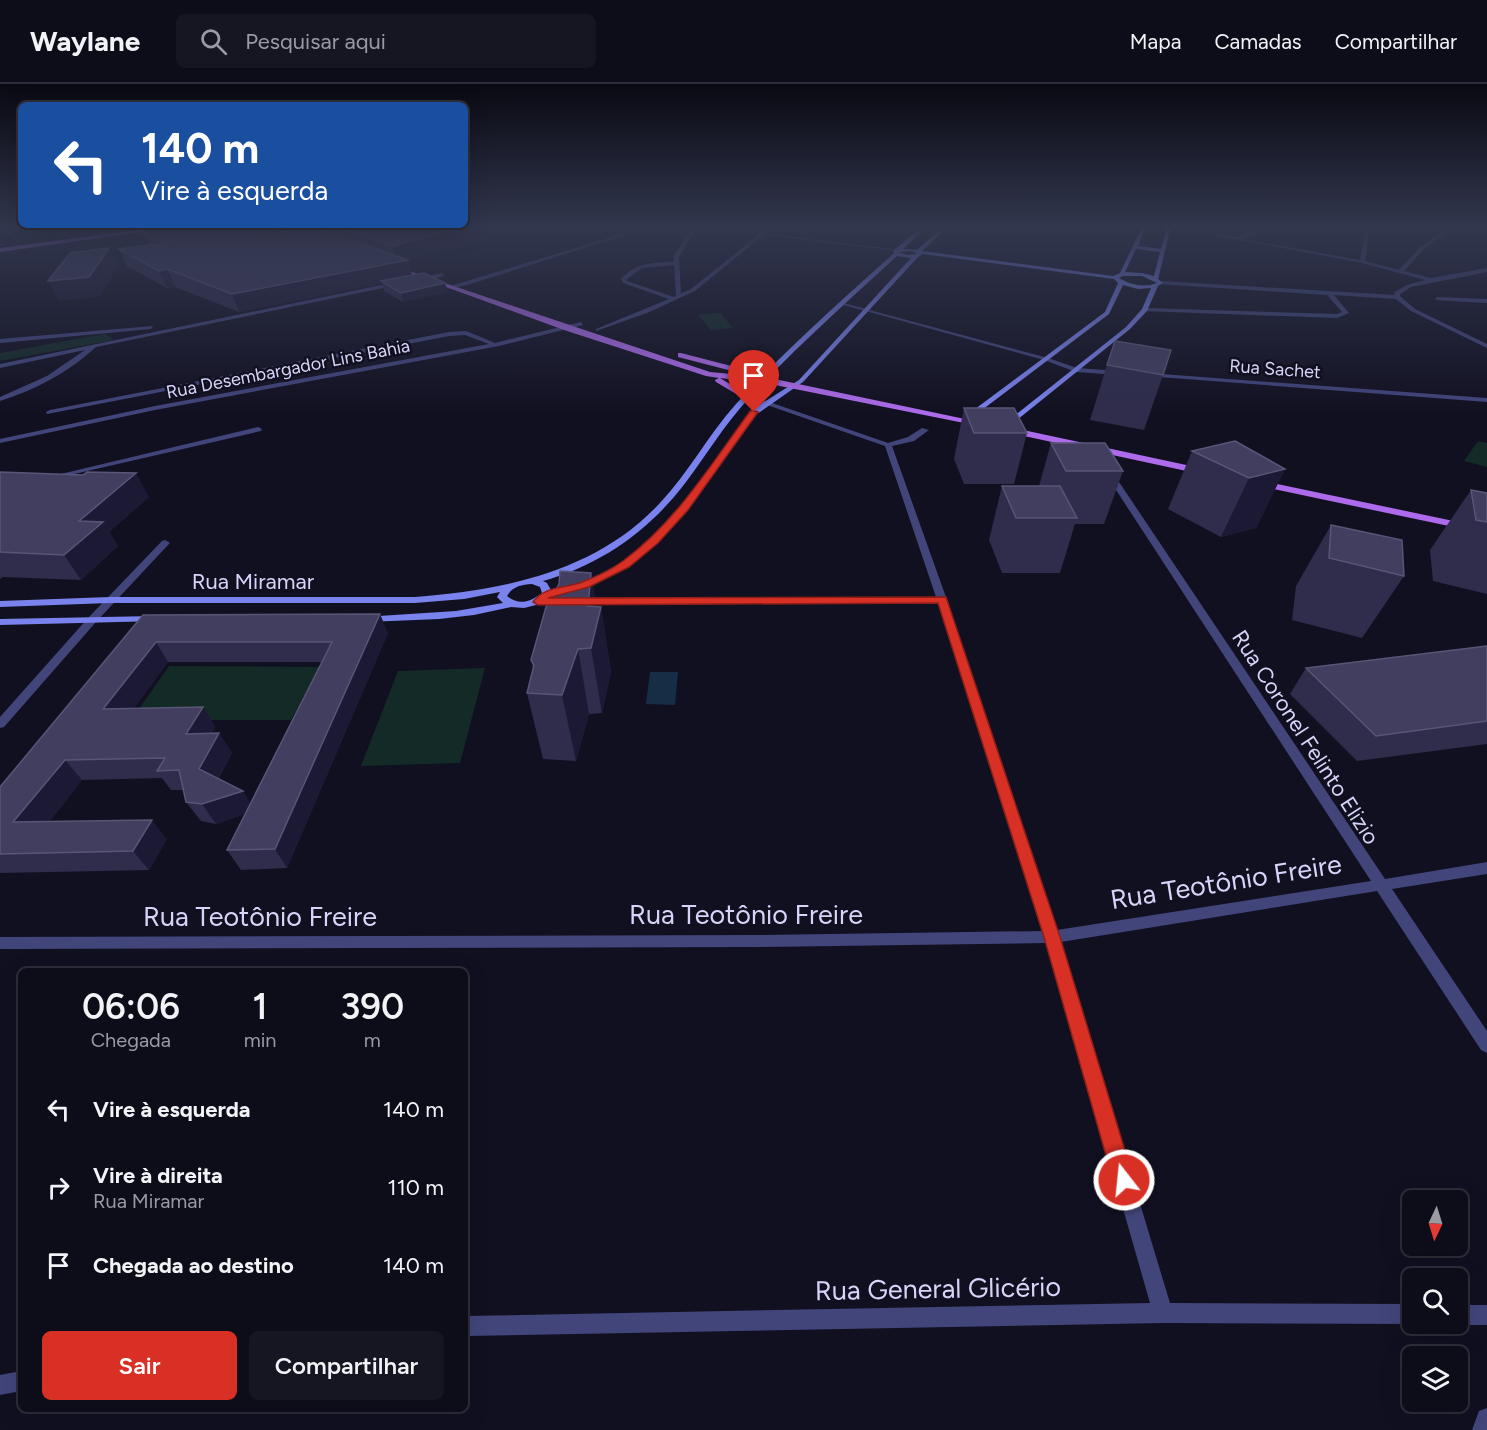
<!DOCTYPE html>
<html lang="pt">
<head>
<meta charset="utf-8">
<style>
	:root { --surface:#0d0c19; --page:#161522; --text:#f1f3f6; --muted:#9a9ba2; --line:#2d2c38; --accent:#d93025 }
	body { margin:0; font-family:Figtree,sans-serif; background:var(--page); color:var(--text); height:100vh; display:flex; flex-direction:column; font-size:22px; white-space:nowrap }
	* { box-sizing:border-box; margin:0 }
	p { font-size:20px; color:var(--muted) }
	.icon { flex:none; width:33px; height:33px; fill:none; stroke:currentColor; stroke-width:2; stroke-linecap:round; stroke-linejoin:round }
	.map { position:relative; flex:1; overflow:hidden }
	.drawer { position:absolute; left:18px; top:884px; width:450px; height:444px; display:flex; flex-direction:column; background:var(--surface); border-radius:9px; box-shadow:0 6px 24px #0002,0 0 0 2px var(--line) }
	.drawer>* { flex:none }
	.hud { position:absolute; left:18px; top:18px; width:450px; height:126px; border-radius:9px; box-shadow:0 6px 24px #0002,0 0 0 2px var(--line); background:#1a4fa0; color:#fff; overflow:hidden }
	.needle { width:39px; rotate:184deg }
	.buttons { position:absolute; left:1402px; top:1106px; display:grid; gap:12px }
	.buttons a { display:grid; place-items:center; width:66px; height:66px; border-radius:9px; background:var(--surface); box-shadow:0 6px 24px #0002,0 0 0 2px var(--line); font-size:30px }
	.pin { position:absolute; display:grid; place-items:center; width:51px; height:51px; color:#fff; margin:-62px -26px; border-radius:50% 50% 50% 0; rotate:-45deg; box-shadow:0 0 6px #0007 }
	.pin .icon { rotate:45deg }
	.me { position:absolute; width:66px; margin:-33px; rotate:344deg; stroke-linejoin:round; filter:drop-shadow(0 0 4px #0008) }
	.turn { display:flex; align-items:center; gap:21px; height:126px; padding:0 24px; font-size:27px }
	.turn .icon { width:78px; height:78px; stroke-width:2.5 }
	.turn b { display:block; font-size:42px; line-height:51px }
	.eta { display:flex; justify-content:space-evenly; align-items:center; height:102px; text-align:center }
	.eta b { font-size:36px; font-weight:600; line-height:42px }
	.cta { display:flex; gap:12px; margin-top:auto; padding:12px 24px }
	.cta a { flex:1; height:69px; border-radius:9px; background:var(--accent); color:#fff; font-size:24px; font-weight:600; line-height:69px; text-align:center }
	.cta a+a { background:var(--page); color:var(--text) }
	ul { padding:0; list-style:none }
	li { display:flex; align-items:center; gap:18px; height:78px; padding:0 24px }
	li div { flex:1 }
	li b { display:block; font-size:22px }
	li em { font-style:normal }
	header { display:flex; align-items:center; gap:36px; box-sizing:border-box; height:84px; padding:0 30px; background:var(--surface); border-bottom:2px solid var(--line) }
	header strong { font-size:28px }
	nav { display:flex; gap:33px; margin-inline-start:auto; font-size:21px }
	.search { width:420px; height:54px; background:var(--page); display:flex; align-items:center; gap:15px; box-sizing:border-box; padding:0 21px; border-radius:9px; color:var(--muted); font-size:22px }
	.map>svg:first-child { display:block }
</style>
</head>
<body>
<header>
<strong>Waylane</strong>
<div class="search"><svg class="icon" aria-label="search" viewBox="0 0 24 24"><circle cx="10" cy="10" r="6"/><path d="M15 15l6 6"/></svg>Pesquisar aqui</div>
<nav><a>Mapa</a><a>Camadas</a><a>Compartilhar</a></nav>
</header>
<div class="map">
<svg width="1487" height="1346" viewBox="0 0 1487 1346">
	<rect width="100%" height="100%" fill="#111021"/>
	<path fill="#142a27" d="M720,229L733,244L711,246L698,231Z
		M105,250L114,256L0,277V269Z
		M1478,357L1487,359V383L1464,377Z
		M169,582L319,583L291,636H131Z
		M485,584L460,679L361,682L398,587Z"/>
	<path fill="#162d45" d="M650,588H678L675,621L646,620Z"/>
	<g fill="none" stroke-linecap="round" stroke-linejoin="round">
		<path fill="#41457a" fill-rule="evenodd" d="M645,143H651L470,200L450,205L447,203Z
			M693,143H697L679,173L681,209L691,205L761,149L765,150L695,207L647,229L596,247V245L669,215L623,199L621,195C635,179 654,178 674,178L673,173ZM674,181L676,212L674,213L627,197V195L642,184Z
			M738,143H743L733,147V145Z
			M1171,143H1179L1237,153L1261,143H1266L1243,155L1360,176L1366,143H1370L1365,177L1399,186L1419,164L1449,143H1454L1423,166L1404,187L1431,194L1487,184V188L1411,203L1400,210V212L1415,225L1487,260V264L1411,227L1396,215L1334,211L1349,229L1337,234L1143,227L1145,224L1337,230L1342,228L1327,211L1158,200L1160,197L1394,211L1395,208L1407,201L1425,196L1362,179Z
			M442,189L444,192L416,198L413,196Z
			M396,198L398,201L96,263C69,288 35,306 0,317V313L47,292L85,266L0,284V280Z
			M1437,213L1487,215V219L1435,216Z
			M840,218L1048,274L1077,284L1119,287L1122,289L1119,291L1076,288L1044,276L840,220Z
			M581,238L583,241L499,262L155,326L0,359V355L155,322L489,260L465,251L449,252L47,330L46,328L50,326L449,248L466,247L495,259Z
			M153,242L151,245L0,259V255Z
			M1148,289L1487,314V318L1146,292V290Z
			M746,310L888,359L908,353L922,344L929,346L914,357L892,362L947,516L1057,846L1371,797L1105,389L1109,387L1113,389L1385,795L1487,778V790L1392,805L1487,947V969L1481,966L1377,807L1061,858L1170,1219L1413,1220V1239H1415L1413,1240L1163,1239L465,1252V1232L1150,1219L1047,859L756,863L0,865V853L756,851L1043,847L938,519L580,521L575,518L580,515L936,513L885,362L744,313L743,312Z
			M258,343L262,345L261,347L48,396L44,394Z
			M165,456L170,459L168,461L96,538L4,643L0,644V633L88,534L162,457Z
			M1458,1221H1487V1241H1458L1453,1239H1458Z
			M21,1287V1307L0,1311V1291Z
			M1487,1324V1346H1472L1479,1327Z"/>
		<path fill="#41457a" fill-rule="evenodd" d="M700,143H711L900,166L898,167Z"/>
		<path fill="#7982ed" fill-rule="evenodd" d="M922,143H926L903,165L917,166L943,143H947L922,167L1113,192L1120,189L1142,143H1146L1138,162L1161,165L1167,143H1171L1158,195L1163,199L1158,202L1147,227L1130,245L1007,344H1004V340L1126,243L1142,225L1151,204L1138,205L1123,201L1109,230L970,335H967V331L1105,228L1118,199L1114,195L923,170L918,173L803,298L757,330L688,426L657,459L628,483L588,503L550,512L540,520L524,524L511,523L474,531L439,535L367,538L363,537V533L456,527L503,519L497,513L500,508L464,515L415,519H110L0,523V517L110,513H415C504,506 595,488 659,420C688,390 708,351 736,320C785,266 840,218 894,169L893,167ZM1136,165L1160,168L1154,192L1142,189L1125,188ZM912,167L917,170L907,171L898,168ZM897,172L911,174L799,296L751,326L682,422L651,455L622,479L582,499L551,506L547,499L543,497C601,481 650,446 686,398C707,370 725,340 749,314C795,264 847,218 897,172ZM1123,192H1142L1157,199C1144,204 1131,201 1119,194ZM532,500L540,503L542,509C530,518 519,522 507,512C513,502 521,501 532,500Z
			M155,532L159,533V537L0,541V535Z"/>
		<path fill="#ad6beb" fill-rule="evenodd" d="M163,143H177L0,168V164Z
			M282,143H290L314,152L309,153Z
			M391,181L710,288L765,293L984,339L979,342L765,299L720,294L750,312L743,314L716,298L715,296L719,294L706,292L564,246L391,183Z
			M681,269L739,284L740,286L736,288L678,273V269Z
			M1009,343L1205,385L1210,388L1205,391L1006,348L1004,346Z
			M1258,396L1487,444V450L1254,401V397Z"/>
	</g>
	<path fill="#2f2c4c" fill-rule="evenodd" d="M0,143H37L44,156L19,159Z
		M141,143L269,151L327,147L325,143H521L504,150L408,176L412,191L448,208L403,218L384,207L382,199L239,228L175,203L167,204L127,182L119,165L149,161Z
		M1107,281L1163,291L1144,346L1090,336Z
		M964,324L1027,349L1014,400H964L954,375Z
		M1051,359L1123,387L1104,440H1075L1060,489H1002L989,456L1002,402H1039Z
		M1192,367L1285,385L1256,444L1221,453L1168,425Z
		M0,388L149,413L109,448L118,462L81,496L3,493L0,495Z
		M1471,406L1487,409V510L1433,497L1430,466Z
		M1331,441L1404,492L1362,554L1292,536L1296,502Z
		M591,489L596,523H601L611,588L602,629L589,630L576,677L543,675L527,609L533,585L531,576Z
		M143,531L388,549L287,784L241,786L227,766L245,730L216,740L201,737L186,718L184,706H171L162,694L82,696L49,738L167,755L149,786L0,789V703ZM168,578H322L250,720L243,707L218,695L232,669L219,649L211,650L215,642L134,624Z
		M1487,562V660L1357,677L1290,610L1306,584Z"/>
	<path fill="#1b1933" d="M9,143H37L44,156L19,159Z
		M466,143H521L504,150L408,176L412,193L381,197L382,199L239,228L232,210L397,178L393,162Z
		M109,164L118,183L99,213L59,217L48,197Z
		M167,185L175,203L167,204L159,187Z
		M445,199L448,208L403,218L401,209Z
		M1285,385L1256,444L1221,453L1249,394Z
		M136,389L149,413L109,448L118,462L81,496L64,471L79,437Z
		M591,489L598,536L601,523L611,588L602,629L591,564L588,522Z
		M380,530L388,549L287,784L275,765Z
		M156,558L168,578L118,645L103,625Z
		M578,565L589,630L576,677L562,611Z
		M203,623L215,642L200,670L186,650Z
		M219,649L232,669L212,704L199,685Z
		M65,676L82,696L33,758L13,738Z
		M243,707L255,727L216,740L202,720Z
		M152,736L167,755L149,786L133,767Z"/>
	<path fill="#413e5f" stroke="#585677" stroke-width="1.5" d="M141,143H262L269,151L306,143H313L408,176L232,210L167,185L159,187L119,165L174,158L146,154Z
		M337,143H466L393,162Z
		M109,164L89,193L48,197L70,169Z
		M424,189L445,199L401,209L381,197Z
		M1115,257L1171,266L1163,291L1107,281Z
		M964,324H1014L1027,349H974Z
		M1235,357L1285,385L1249,394L1192,367Z
		M1051,359H1105L1123,387H1066Z
		M0,388L83,391L87,388L136,389L79,437L103,438L64,471L0,468Z
		M1002,402H1060L1077,434H1016Z
		M1471,406L1487,409V438L1476,436Z
		M1331,441L1402,456L1404,492L1329,474Z
		M560,487L591,489L588,522L601,523L591,564L578,565L562,611L527,609L534,581L531,576L546,523L559,500Z
		M380,530L275,765L227,766L332,558H156L103,625L203,623L186,650L219,649L199,685L243,707L202,720L186,718L179,686L157,687L165,674L65,676L13,738L152,736L133,767L0,770V703L143,531Z
		M1487,562V637L1376,652L1306,584Z"/>
	<linearGradient id="sky" x2="0" y2="1"><stop stop-color="#090912"/><stop offset="0.43" stop-color="#32374e"/><stop offset="1" stop-color="#32374e" stop-opacity="0"/></linearGradient>
	<rect width="1487" height="331" fill="url(#sky)"/>
	<path fill="#d93025" stroke="#8d1f18" stroke-width="1.5" d="M751,326L758,328L688,426L658,459L629,483L589,503L548,514L946,513L1060,853L1134,1096L1131,1103L1124,1106L1116,1103L1113,1096L1044,853L938,519L538,521L533,518C546,501 564,505 582,498C596,493 612,485 623,477C677,437 712,379 751,326Z"/>
	<g text-anchor="middle" stroke-width="5" stroke-linejoin="round" paint-order="stroke">
		<g font-size="18" fill="#d6d5f9" stroke="#111021">
			<text transform="translate(288 285) rotate(-11)" y="6">Rua Desembargador Lins Bahia</text>
			<text transform="translate(1275 285) rotate(4)" y="6">Rua Sachet</text>
		</g>
		<g font-size="22" fill="#d6d5f9" stroke="#111021">
			<text x="253" y="505">Rua Miramar</text>
			<text transform="translate(1306 653) rotate(57)" y="8">Rua Coronel Felinto Elizio</text>
		</g>
		<g font-size="27" fill="#d6d5f9" stroke="#111021">
			<text transform="translate(1226 798) rotate(-9)" y="9">Rua Teotônio Freire</text>
			<text x="746" y="840">Rua Teotônio Freire</text>
			<text x="260" y="842">Rua Teotônio Freire</text>
			<text transform="translate(938 1205) rotate(-1)" y="9">Rua General Glicério</text>
		</g>
	</g>
</svg>
<div class="buttons">
<a><svg class="needle" viewBox="-14 -14 28 28"><path d="M0-13l5 13h-10z" fill="#e53935"/><path d="M0 13l5-13h-10z" fill="#9a9ba2"/></svg></a>
<a><svg class="icon" aria-label="search" viewBox="0 0 24 24"><circle cx="10" cy="10" r="6"/><path d="M15 15l6 6"/></svg></a>
<a><svg class="icon" aria-label="layers" viewBox="0 0 24 24"><path d="M12 4l9 5-9 5-9-5zM3 14l9 5 9-5"/></svg></a>
</div>
<div class="pin" style="left:754px;top:328px;background:#d93025"><svg class="icon" aria-label="arrive" viewBox="0 0 24 24"><path d="M6 21V4h12l-3 4 3 4H6"/></svg></div>
<svg class="me" style="left:1124px;top:1096px" viewBox="-20 -20 40 40"><circle r="17" fill="#d93025" stroke="#fff" stroke-width="3"/><path d="M0-11L8 9 0 5-8 9z" fill="#fff"/></svg>
<div class="hud">
<div class="turn"><svg class="icon" aria-label="left" viewBox="0 0 24 24"><path d="M17 20v-9H6M10 6l-5 5 5 5"/></svg><div><b>140 m</b>Vire à esquerda</div></div>
</div>
<section class="drawer">
<div class="eta">
<div><b>06:06</b><p>Chegada</p></div>
<div><b>1</b><p>min</p></div>
<div><b>390</b><p>m</p></div>
</div>
<ul>
<li><svg class="icon" aria-label="left" viewBox="0 0 24 24"><path d="M17 20v-9H6M10 6l-5 5 5 5"/></svg><div><b>Vire à esquerda</b></div><em>140 m</em></li>
<li><svg class="icon" aria-label="right" viewBox="0 0 24 24"><path d="M7 20v-9h11M14 6l5 5-5 5"/></svg><div><b>Vire à direita</b><p>Rua Miramar</p></div><em>110 m</em></li>
<li><svg class="icon" aria-label="arrive" viewBox="0 0 24 24"><path d="M6 21V4h12l-3 4 3 4H6"/></svg><div><b>Chegada ao destino</b></div><em>140 m</em></li>
</ul>
<div class="cta"><a>Sair</a><a>Compartilhar</a></div>
</section>
</div>
</body>
</html>
